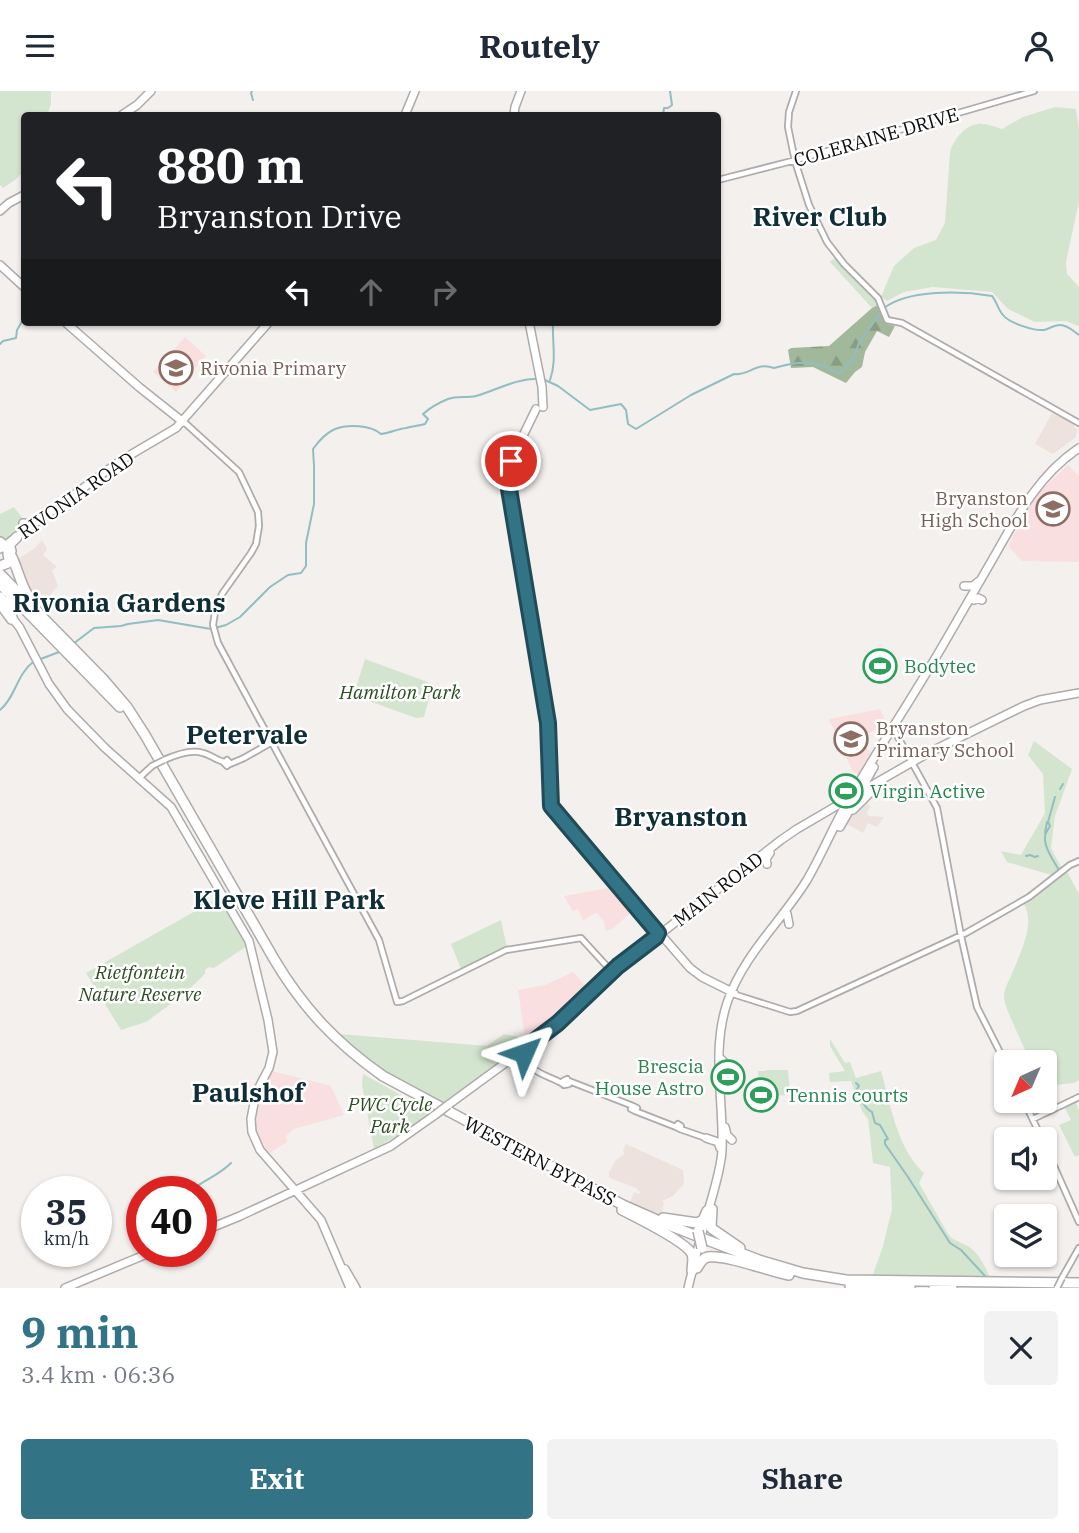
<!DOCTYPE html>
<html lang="en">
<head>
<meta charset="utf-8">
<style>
	:root { --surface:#fff; --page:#f2f2f3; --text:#1f2937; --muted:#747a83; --accent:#327386 }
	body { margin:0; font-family:"IBM Plex Serif",serif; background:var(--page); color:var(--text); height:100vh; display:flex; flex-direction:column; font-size:26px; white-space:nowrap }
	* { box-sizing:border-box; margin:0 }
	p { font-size:23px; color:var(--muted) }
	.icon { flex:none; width:38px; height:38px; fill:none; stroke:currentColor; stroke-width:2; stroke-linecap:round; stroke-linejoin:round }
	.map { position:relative; height:1197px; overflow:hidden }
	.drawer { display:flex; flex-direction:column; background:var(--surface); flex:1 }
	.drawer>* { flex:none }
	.top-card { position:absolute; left:21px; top:21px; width:700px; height:214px; border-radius:7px; box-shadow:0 2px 5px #0004; background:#202124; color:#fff; overflow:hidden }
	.needle { width:46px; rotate:224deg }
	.fabs { position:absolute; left:994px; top:959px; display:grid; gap:14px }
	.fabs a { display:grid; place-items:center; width:63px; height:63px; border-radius:7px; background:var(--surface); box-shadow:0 2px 5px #0004; font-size:35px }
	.speed { position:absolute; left:21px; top:1085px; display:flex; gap:14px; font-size:35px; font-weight:700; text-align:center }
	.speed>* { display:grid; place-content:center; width:91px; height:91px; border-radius:50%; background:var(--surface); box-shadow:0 2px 5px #0004; line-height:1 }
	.speed small { font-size:18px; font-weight:400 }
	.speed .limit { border:10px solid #d22; background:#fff; color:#111 }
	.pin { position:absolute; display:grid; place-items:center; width:60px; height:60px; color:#fff; margin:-30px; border:4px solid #fff; border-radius:50%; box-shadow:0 2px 7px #0007 }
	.me { position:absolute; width:77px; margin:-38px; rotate:47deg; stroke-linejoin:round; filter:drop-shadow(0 0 5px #0008) }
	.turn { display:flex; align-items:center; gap:24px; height:147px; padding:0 21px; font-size:32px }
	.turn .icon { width:91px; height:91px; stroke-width:2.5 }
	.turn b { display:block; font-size:49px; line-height:60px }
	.lanes { display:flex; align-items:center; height:66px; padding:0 21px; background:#0003; justify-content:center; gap:35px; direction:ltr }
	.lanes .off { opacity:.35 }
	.round { display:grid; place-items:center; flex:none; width:74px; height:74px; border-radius:7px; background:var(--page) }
	.overview { display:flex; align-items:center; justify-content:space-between; height:119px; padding:0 21px }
	h1 { font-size:42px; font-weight:800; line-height:52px; color:var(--accent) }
	.primary-button { display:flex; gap:14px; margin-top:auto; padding:14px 21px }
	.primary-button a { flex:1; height:80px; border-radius:7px; background:var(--accent); color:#fff; font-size:28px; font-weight:800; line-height:80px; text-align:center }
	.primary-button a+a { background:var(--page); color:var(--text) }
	header { display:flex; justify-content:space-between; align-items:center; height:91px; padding:0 21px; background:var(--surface); font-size:32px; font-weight:800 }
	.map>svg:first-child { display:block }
</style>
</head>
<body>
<header><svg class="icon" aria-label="menu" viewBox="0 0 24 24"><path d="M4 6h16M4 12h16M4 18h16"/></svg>Routely<svg class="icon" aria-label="person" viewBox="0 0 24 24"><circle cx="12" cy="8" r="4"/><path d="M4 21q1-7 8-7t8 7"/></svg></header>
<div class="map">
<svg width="1079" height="1197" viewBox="0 0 1079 1197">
	<defs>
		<pattern id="forest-firs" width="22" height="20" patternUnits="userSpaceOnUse" patternTransform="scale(1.75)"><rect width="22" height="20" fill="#a1b89a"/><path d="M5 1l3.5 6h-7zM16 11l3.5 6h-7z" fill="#899d84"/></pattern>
	</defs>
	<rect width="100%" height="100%" fill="#f3f0ee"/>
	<path fill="#ede2dd" d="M1052,322L1075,332L1074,336L1078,339L1075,347L1053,363L1035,353Z
		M42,449L47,458L43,464L57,476L52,479L58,495L51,503L48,512L42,517L27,493L20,478L17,469L35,457Z
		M866,708L870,716L867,722L868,725L884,726L877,736L868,732L863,742L845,732L854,720Z
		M626,1053L683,1079L684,1093L673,1105L662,1110L664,1113L661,1123L630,1112L634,1101L639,1103L640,1101L636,1097L610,1087L609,1085V1081L616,1069L624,1063L623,1059Z"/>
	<path fill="#fadfe1" d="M185,246L206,265L189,284L187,289L176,301L153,281Z
		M1068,374L1079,385V471L1022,470L1010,457L1009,455L1011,449L1036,404Z
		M880,618L886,631L883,635L867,643L863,653L873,664L859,684L852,679L829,628Z
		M613,794L616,795L635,818L612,838L606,840L604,831L598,823L595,822L583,830L578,818L573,821L564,805L609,797Z
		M573,881L589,899L549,936L526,953L518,899L545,894Z
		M272,980L331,995L344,1024L294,1038L286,1045L287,1051L268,1063L259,1051L254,1032L260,1001Z"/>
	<path fill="#d4e5cf" d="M0,0H51V13L47,24H24V80L15,89L3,97L0,94Z
		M1055,16L1076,18L1079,38V110L1066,171L1067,183L1079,196V235L1066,230L1035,231L1008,218L992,201L933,196L904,201L887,210L881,206L894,175L914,157L936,149L945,132L950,62C953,49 964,35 978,33C985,32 995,36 1002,38L1023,26Z
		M836,166L875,205L880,213L872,217L830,171Z
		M14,416L27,433L6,448L0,450V423Z
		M365,568L433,593L424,626L416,627L355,605L354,603Z
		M1034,650L1072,678L1055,725L1051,757L1063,780L1055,785L1007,771L1001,760L1021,764L1045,722L1043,683L1028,664Z
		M1067,781L1079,803V989L1074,992L1055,994L1045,985V971H1033L1028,966C1024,955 1003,914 1004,906C1004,899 1008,891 1011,885C1019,864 1036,835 1024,813L1035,806Z
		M220,806L247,855L214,877L209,876L205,879V883L183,904L146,931L121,939L86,882Z
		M501,829L507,857L461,878L451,853Z
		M339,943L487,955L504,943L518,946V959L442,1014C407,994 366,974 339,943Z
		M830,948L845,972L850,971L856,987L881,980C891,1014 897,1058 924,1082L919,1092L948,1143C955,1152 964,1151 972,1158C980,1165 986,1177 990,1187L872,1186L883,1155L892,1118L890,1076L873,1072L868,1028L862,1020L851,990L830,991L829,982L845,980L830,955Z
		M766,979H788L790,1004L767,1005L765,982V995H759L758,980H765Z
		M363,983L435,1023L374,1058L362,994Z
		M1075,1010L1079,1020V1064L1075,1066L1059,1034L1071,1029L1064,1015Z"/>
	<path fill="url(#forest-firs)" d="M880,213L885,232L895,235L889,246L877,240L865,261L862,276L855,281L846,292L813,276L791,277L788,259L791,257L829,255L872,217Z"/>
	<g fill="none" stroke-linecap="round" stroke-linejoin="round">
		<path stroke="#91bec1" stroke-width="2" d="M252,0L251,2L253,9
			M663,24L664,17H668L672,14L670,0
			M0,253L3,250L16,247L17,239L24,227
			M545,289L558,295L590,319L621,313L626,319L628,333L636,338L691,304L734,283C750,285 756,270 774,277C798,270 817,268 839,283L853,268L859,252L884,217C909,198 962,200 992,205C997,211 998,219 1003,224C1009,232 1034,240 1044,239C1049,238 1054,234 1060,234C1068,234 1073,240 1079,244
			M550,289C557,270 552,251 553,231
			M73,553L94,537L121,535L128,533L158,529L211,538L226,534L240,526L270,496L288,484L301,482L306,475V452L314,413V375L313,358C318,351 326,342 335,338C348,333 371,334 381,343C390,342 397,338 406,337C413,335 418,335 425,333L428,328L423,323C431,316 438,312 448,308C457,305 466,307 476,305C494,300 518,287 536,288
			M38,569L59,561
			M0,619C15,607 17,583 33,571
			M1060,698L1063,693
			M1055,706L1048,731L1050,735C1048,739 1045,742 1045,746C1044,757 1055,772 1060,781
			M1045,742L1047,731
			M1026,765L1030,764L1035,766L1038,765
			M856,992L859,995L857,998C860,1006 864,1017 872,1021L875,1032L880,1034L888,1048L885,1049V1053L908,1086L950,1152L961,1159L986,1186
			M189,1101C202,1090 218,1085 231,1072"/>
		<defs>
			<path id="minor" d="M796,0L789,21L788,36L795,70L809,114L827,151L844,173L878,207L887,229L902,232L1079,332
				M718,89L796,69L1034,0
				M184,331L239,381L258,421L259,435L256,453L251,462L222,503L215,521L213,534L218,552L260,630
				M259,628L379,849L397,911L403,910L506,859L581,847L614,883
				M893,637L937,717L961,845L977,916L1006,973
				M164,669C175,664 191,658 203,662C211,664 216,669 224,671
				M227,669L230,672L227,675L224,672Z
				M230,673L244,667L272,651
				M139,687L152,675
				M733,903L790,921L797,920L966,842L1029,806L1070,774L1079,770
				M525,959C528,984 545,982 563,993
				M567,988L569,993L564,994L563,990Z
				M569,990L633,1015
				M1024,1010L1042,1048
				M633,1015L637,1017L635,1020L631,1018Z
				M635,1020L676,1036
				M1033,1028L1079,1006
				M678,1033L681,1035L680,1038L676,1036Z
				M680,1038L706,1047
				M1045,1055L1079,1131
				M1062,1187L1079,1157"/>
			<path id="major" d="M122,24L137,14L151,0
				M405,24L415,0
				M514,24L515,16L521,0
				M0,120L9,112L24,104
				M0,174L24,196
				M65,231L139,296L183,331
				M529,231L542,296L543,316
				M536,318L517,357L507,387L548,632L551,715L577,747L690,877L702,886L734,902
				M23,438V432L30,433
				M0,458L120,370L176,337L269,231
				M964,495H973L979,490
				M974,509L978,507L982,509
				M0,514L11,529
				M10,524L20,537L49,593L67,618L105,657L171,716L249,850L268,929L273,961L269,977L256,1002L251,1028L252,1041L260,1059L321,1129L350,1197
				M860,701L930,661L1024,615L1040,609L1079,602
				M853,719L871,701L883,692
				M840,736L874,676
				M767,773L766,768L770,762
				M787,823L789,833
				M721,968L727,974
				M514,970L524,969L532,977
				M448,1014L545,943L623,872L781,749L797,738L850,707
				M725,1036L727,1044L732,1049
				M706,1047L718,1051L720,1057
				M201,1141L240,1125L391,1055L435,1024
				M702,1142C708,1117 721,1083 722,1059C724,1010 711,961 727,912C743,864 781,831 807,789C824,760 836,728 854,700C885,647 920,595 950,542C965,516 980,490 995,464C1018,423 1040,383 1079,357
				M345,1178L356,1197
				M65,1197L154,1160
				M688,1197L699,1153"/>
			<path id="highway" d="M0,451C17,464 17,489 29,506
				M11,460L9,454L17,446
				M0,475L8,472L9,468L8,463
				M0,483L103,588L127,616L145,644L274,868C303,917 336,952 383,985L623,1114L671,1135L759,1169L803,1182L846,1189L1079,1192
				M0,493L120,616
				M0,506L6,514L9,515L13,511L10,504
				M12,526L11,521L16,516
				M712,1118L711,1137L740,1157
				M622,1119C636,1126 686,1151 692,1163C694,1168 692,1175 692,1180
				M663,1127L697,1132L703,1129L707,1120
				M697,1177C700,1172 702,1167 708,1166C728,1164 768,1180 789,1184
				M850,1195L910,1196
				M934,1197H952"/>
		</defs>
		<use href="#minor" stroke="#aeabaa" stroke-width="8"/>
		<use href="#major" stroke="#aeabaa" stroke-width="10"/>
		<use href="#highway" stroke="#aeabaa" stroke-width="12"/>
		<use href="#minor" stroke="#fff" stroke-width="4.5"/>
		<use href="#major" stroke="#fff" stroke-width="7"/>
		<use href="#highway" stroke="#fff" stroke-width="9"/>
		<defs>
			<path id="minor-bridge" d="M152,675L164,669
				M1057,1197L1062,1187"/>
			<path id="major-bridge" d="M435,1024L448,1014"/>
			<path id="highway-bridge" d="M698,1140L702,1157"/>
		</defs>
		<use href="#minor-bridge" stroke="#aeabaa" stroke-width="8" stroke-linecap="butt"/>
		<use href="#major-bridge" stroke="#aeabaa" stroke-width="10" stroke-linecap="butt"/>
		<use href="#highway-bridge" stroke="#aeabaa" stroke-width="12" stroke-linecap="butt"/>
		<use href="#minor-bridge" stroke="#fff" stroke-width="4.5"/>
		<use href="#major-bridge" stroke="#fff" stroke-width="7"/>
		<use href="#highway-bridge" stroke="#fff" stroke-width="9"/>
	</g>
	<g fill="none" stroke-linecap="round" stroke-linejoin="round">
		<defs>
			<path id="route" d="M511,370L507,384L508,392L548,632L551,715L658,842L656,846L618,875L558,932L524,958V962"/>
		</defs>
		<use href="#route" stroke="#204b57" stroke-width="18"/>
		<use href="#route" stroke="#327386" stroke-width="12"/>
	</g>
	<defs>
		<symbol id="school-ring" viewBox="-11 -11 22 22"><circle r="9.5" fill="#fff" stroke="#8d6e63" stroke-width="1.5"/><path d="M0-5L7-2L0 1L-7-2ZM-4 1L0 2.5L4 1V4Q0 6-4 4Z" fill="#8d6e63"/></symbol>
		<symbol id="stadium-ring" viewBox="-11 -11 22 22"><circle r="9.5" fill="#fff" stroke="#2e9e5b" stroke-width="1.5"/><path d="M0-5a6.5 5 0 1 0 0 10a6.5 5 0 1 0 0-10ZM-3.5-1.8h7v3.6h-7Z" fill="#2e9e5b"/></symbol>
	</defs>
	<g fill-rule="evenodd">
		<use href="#school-ring" x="157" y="258" width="38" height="38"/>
		<use href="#school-ring" x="1034" y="399" width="38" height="38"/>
		<use href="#stadium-ring" x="861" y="556" width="38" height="38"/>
		<use href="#school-ring" x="832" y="629" width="38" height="38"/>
		<use href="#stadium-ring" x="827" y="681" width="38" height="38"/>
		<use href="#stadium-ring" x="709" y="967" width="38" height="38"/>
		<use href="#stadium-ring" x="742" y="985" width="38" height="38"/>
	</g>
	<g text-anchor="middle" stroke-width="5" stroke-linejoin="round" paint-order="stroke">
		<g font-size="19" fill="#0d0c0c" stroke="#fff">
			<text transform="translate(876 46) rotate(-16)" y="7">COLERAINE DRIVE</text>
			<text transform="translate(76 404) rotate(-35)" y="7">RIVONIA ROAD</text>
			<text transform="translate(718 798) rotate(-38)" y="7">MAIN ROAD</text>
			<text transform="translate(540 1070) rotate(28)" y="7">WESTERN BYPASS</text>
		</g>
		<g font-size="19" fill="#785e54" stroke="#fff" text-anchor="start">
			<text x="200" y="284">Rivonia Primary</text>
			<text x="1028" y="414" text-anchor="end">Bryanston<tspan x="1028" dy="22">High School</tspan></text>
			<text x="876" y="644">Bryanston<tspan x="876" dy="22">Primary School</tspan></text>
		</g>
		<g font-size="19" fill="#27864d" stroke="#fff" text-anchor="start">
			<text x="904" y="582">Bodytec</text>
			<text x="870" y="707">Virgin Active</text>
			<text x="704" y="982" text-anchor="end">Brescia<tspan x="704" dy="22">House Astro</tspan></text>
			<text x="786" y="1011">Tennis courts</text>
		</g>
		<g font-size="19" font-style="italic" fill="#2c4c21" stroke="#fff">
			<text x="400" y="608">Hamilton Park</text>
			<text x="140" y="888">Rietfontein<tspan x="140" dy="22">Nature Reserve</tspan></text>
			<text x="390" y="1020">PWC Cycle<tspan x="390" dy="22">Park</tspan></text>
		</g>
		<g font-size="26" font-weight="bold" fill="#0f2e37" stroke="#fff">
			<text x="820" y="135">River Club</text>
			<text x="119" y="521">Rivonia Gardens</text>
			<text x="247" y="653">Petervale</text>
			<text x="681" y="735">Bryanston</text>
			<text x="289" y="818">Kleve Hill Park</text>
			<text x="248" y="1011">Paulshof</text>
		</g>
	</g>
</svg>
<div class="fabs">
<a><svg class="needle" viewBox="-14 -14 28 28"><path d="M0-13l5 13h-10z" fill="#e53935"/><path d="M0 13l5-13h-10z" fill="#747a83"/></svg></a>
<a><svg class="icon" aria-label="sound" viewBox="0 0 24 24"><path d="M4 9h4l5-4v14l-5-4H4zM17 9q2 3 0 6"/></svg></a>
<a><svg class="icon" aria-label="layers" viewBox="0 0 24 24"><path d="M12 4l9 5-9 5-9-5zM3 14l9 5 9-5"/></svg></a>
</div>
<div class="speed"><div>35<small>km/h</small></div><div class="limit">40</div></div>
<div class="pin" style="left:511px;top:370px;background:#d93025"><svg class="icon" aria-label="arrive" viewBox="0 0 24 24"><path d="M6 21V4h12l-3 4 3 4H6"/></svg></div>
<svg class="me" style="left:524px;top:962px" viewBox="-20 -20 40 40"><path d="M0-17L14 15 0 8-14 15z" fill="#327386" stroke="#fff" stroke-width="4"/></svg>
<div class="top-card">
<div class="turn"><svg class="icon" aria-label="left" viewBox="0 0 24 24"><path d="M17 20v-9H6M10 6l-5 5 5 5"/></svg><div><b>880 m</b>Bryanston Drive</div></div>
<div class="lanes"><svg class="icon" aria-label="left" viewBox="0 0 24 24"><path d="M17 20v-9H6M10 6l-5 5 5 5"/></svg><svg class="icon off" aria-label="ahead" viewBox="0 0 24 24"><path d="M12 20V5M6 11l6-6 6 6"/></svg><svg class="icon off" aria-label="right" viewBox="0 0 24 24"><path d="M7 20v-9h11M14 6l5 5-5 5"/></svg></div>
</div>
</div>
<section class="drawer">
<div class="overview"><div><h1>9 min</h1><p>3.4 km · 06:36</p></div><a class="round"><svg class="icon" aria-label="close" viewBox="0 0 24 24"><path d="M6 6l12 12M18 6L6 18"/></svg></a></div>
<div class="primary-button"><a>Exit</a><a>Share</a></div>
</section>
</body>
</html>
